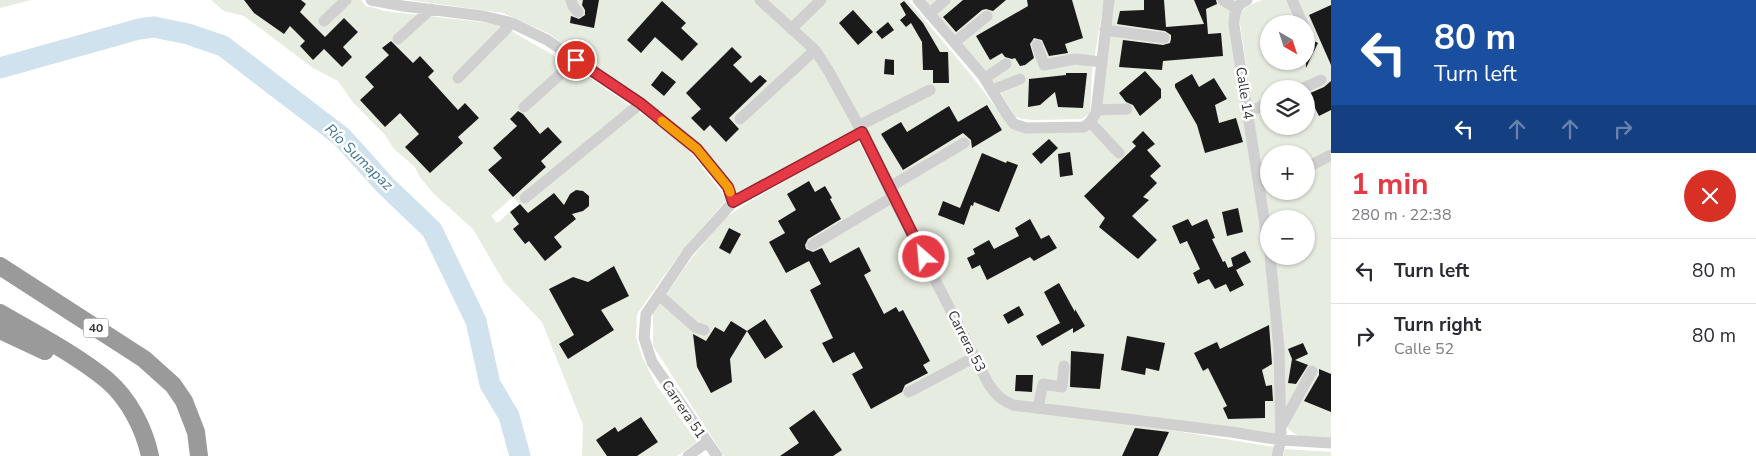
<!DOCTYPE html>
<html lang="en">
<head>
<meta charset="utf-8">
<style>
	:root { --surface:#fff; --page:#f2f2f3; --text:#2b2b33; --muted:#7c7c81; --line:#e1e1e2; --accent:#e63946 }
	body { margin:0; font-family:"Nunito Sans",sans-serif; background:var(--page); color:var(--text); height:100vh; display:flex; flex-direction:column; font-size:19px; white-space:nowrap }
	* { box-sizing:border-box; margin:0 }
	p { font-size:16px; color:var(--muted) }
	.icon { flex:none; width:28px; height:28px; fill:none; stroke:currentColor; stroke-width:2; stroke-linecap:round; stroke-linejoin:round }
	.map { position:relative; flex:1; overflow:hidden }
	.details { display:flex; flex-direction:column; background:var(--surface); width:425px }
	.details>* { flex:none }
	.top-card { background:#1a4fa0; color:#fff; overflow:hidden }
	.needle { width:32px; rotate:141deg }
	.tools { position:absolute; left:1260px; top:15px; display:grid; gap:10px }
	.tools a { display:grid; place-items:center; width:55px; height:55px; border-radius:50%; background:var(--surface); box-shadow:0 1px 4px #0004; font-size:25px }
	.pin { position:absolute; display:grid; place-items:center; width:42px; height:42px; color:#fff; margin:-21px; border:2px solid #fff; border-radius:50%; box-shadow:0 1px 5px #0007 }
	.me { position:absolute; width:55px; margin:-28px; rotate:333deg; stroke-linejoin:round; filter:drop-shadow(0 0 4px #0008) }
	.turn { display:flex; align-items:center; gap:18px; height:105px; padding:0 20px; font-size:22px }
	.turn .icon { width:65px; height:65px; stroke-width:2.5 }
	.turn b { display:block; font-size:35px; line-height:42px }
	.lanes { display:flex; align-items:center; height:48px; padding:0 20px; background:#0003; justify-content:center; gap:25px; direction:ltr }
	.lanes .off { opacity:.35 }
	.round { display:grid; place-items:center; flex:none; width:52px; height:52px; border-radius:26px; background:var(--page) }
	.summary { display:flex; align-items:center; justify-content:space-between; height:85px; padding:0 20px }
	h1 { font-size:30px; font-weight:700; line-height:38px; color:var(--accent) }
	ul { padding:0; list-style:none }
	li { display:flex; align-items:center; gap:15px; height:65px; padding:0 20px; border-top:1px solid var(--line) }
	li div { flex:1 }
	li b { display:block; font-size:19px }
	li em { font-style:normal }
	main { display:flex; flex:1; min-height:0 }
	.map>svg:first-child { display:block }
</style>
</head>
<body>
<main>
<div class="map">
<svg width="1331" height="456" viewBox="0 0 1331 456">
	<rect width="100%" height="100%" fill="#fff"/>
	<path fill="#e6ecdf" fill-rule="evenodd" d="M0,0H31L0,8Z
		M211,0H244L254,13L284,34L306,4L301,0H361L367,7H372L384,11L499,24L579,70L683,143L727,199L681,252L637,314L636,338L642,356L655,383L697,442L677,456H582L583,425L542,322L504,282L473,229L433,193L419,176L415,167L394,149L385,135L352,101L338,81L313,68L244,16L224,11ZM305,17L325,37L344,18L358,32L343,47L352,57L342,67L324,49L313,60L300,46L305,41ZM391,40L413,63L420,57L385,126L374,87L389,55L383,48ZM436,86L458,110L465,103L479,118L458,137L463,143L430,173L406,147L419,134L427,94ZM519,111L540,134L548,127L561,142L541,161L546,167L513,197L488,171L502,158L517,126L511,118ZM554,193L576,219L554,237L562,247L545,261L529,241L525,244L513,230L519,224L510,212L497,223L491,216L513,197L528,213Z
		M409,0H755L815,56L856,130L735,197L655,108L548,33L503,13Z
		M766,0H908L971,75L1013,130H1086L1103,93L1113,0H1237L1233,7L1261,224L1275,347L1277,437L1015,402L996,390L845,93Z
		M924,0H1104L1092,72L1090,113L1082,119L1035,120L1022,119L1015,116L999,90Z
		M1262,0H1331V440C1314,439 1297,440 1286,426L1274,256H1306V219H1269V222L1239,16C1245,6 1252,4 1262,0ZM1269,24H1306V61H1269ZM1269,89H1306V126H1269ZM1269,154H1306V191H1269Z
		M858,140L988,392L994,399L1014,410L1170,430L1274,447L1271,456H724L653,346V312L691,259L725,218L744,205Z
		M1285,449L1331,452V456H1283Z"/>
	<g fill="none" stroke-linecap="round" stroke-linejoin="round">
		<path stroke="#cfe2ee" stroke-width="21" d="M0,68L139,29L154,27L188,34L223,46L342,137L385,185L432,230L476,321L490,384L509,416L520,456"/>
	</g>
	<path fill="#1a1a1a" d="M244,0H301L306,4L300,12L325,37L344,18L358,32L343,47L352,57L342,67L324,49L313,60L300,46L305,41L290,26L284,34L254,13Z
		M583,0H599L594,28L570,23L571,16L579,19L585,15V10L582,5Z
		M963,0H1006L993,11L986,9L982,10L956,32L943,17Z
		M1027,0H1072L1083,38L1065,44L1068,53L1049,56L1042,40L1034,38L1030,44L1034,58L1025,65L1020,66L1015,58L1012,59L1005,57L1002,53L990,60L976,36L1028,6Z
		M1144,0H1164L1166,27L1204,24L1194,0H1216L1217,4L1206,9L1208,34L1221,33L1223,56L1163,61L1162,70L1119,67L1123,40L1163,45L1170,43L1171,39V35L1165,31L1117,24L1120,11L1144,10Z
		M662,1L686,23L681,28L698,44L682,61L655,37L641,53L627,40Z
		M904,1L923,23L940,52H948L949,83H933V70H923L922,42L911,23L906,27L900,20L906,15L900,4Z
		M1331,5V65L1309,15Z
		M853,10L873,32L858,45L839,23Z
		M888,22L894,30L882,39L876,32Z
		M1306,37L1318,43L1306,68Z
		M391,41L413,63L420,56L434,71L428,77L458,110L465,103L479,118L458,137L463,143L430,173L405,147L419,134L400,113L385,127L360,100L374,87L365,77L389,55L382,48Z
		M732,47L742,57L733,65L751,83L760,75L767,81L729,118L739,129L726,142L710,125L704,131L691,118L701,109L686,93Z
		M885,59L894,60V75L884,74Z
		M662,71L676,82L664,96L651,85Z
		M1145,71L1161,89V98L1140,116L1133,105L1126,102L1119,93Z
		M1066,73H1087L1083,108L1058,107L1055,92L1040,105L1028,107L1029,79L1066,75Z
		M1192,74L1199,87L1214,78L1227,99L1215,105L1219,123L1236,118L1243,142L1205,153L1197,125L1175,87V84Z
		M1331,81V110L1319,116L1308,94L1324,87Z
		M987,105L1002,130L972,148L971,140L963,133L903,170L881,134L901,122L907,132L949,106L958,122Z
		M518,111L523,114L540,134L548,127L562,142L541,161L546,167L513,197L488,170L502,158L493,148L517,126L510,119Z
		M1143,131L1155,144L1147,150L1161,166L1150,176L1157,183L1143,197L1149,200L1132,216L1157,240L1138,259L1099,227L1105,218L1084,196L1136,146L1132,142Z
		M1049,139L1058,148L1041,164L1032,154Z
		M1070,152L1073,175L1060,177L1058,154Z
		M982,153L1006,163L1007,161L1018,165L999,212L974,202L973,206L971,205L964,225L938,215L943,201L960,208Z
		M809,181L815,192L825,186L832,198L830,199L841,219L808,239L805,245L806,249L813,252L822,248L830,263L859,247L871,271L864,275L884,314L896,307L899,312L903,310L930,361L923,365L928,373L905,385L902,392L871,409L852,374L863,368L854,352L833,363L822,343L833,338L810,290L821,284L809,261L786,273L769,242L785,233L778,221L796,210L787,194Z
		M576,190L583,191L589,196V206L583,211L572,214L576,219L554,237L562,247L545,261L529,241L525,244L513,229L519,224L510,212L520,204L528,213L554,193L564,205L570,194Z
		M1238,208L1243,232L1227,236L1222,212Z
		M1030,219L1041,239L1049,235L1057,248L1034,261L1030,257L987,280L980,265L972,269L967,258L975,254L973,249L989,240L994,249L1019,236L1015,228Z
		M1188,219L1192,226L1207,219L1215,238L1212,239L1223,262L1225,261L1228,268L1233,266L1231,258L1245,251L1251,262L1236,270L1244,285L1230,292L1226,284L1215,289L1209,279L1198,284L1193,273L1200,269L1187,241L1180,244L1172,226Z
		M729,228L741,234L730,254L719,248Z
		M614,266L629,296L601,310L614,330L568,359L559,344L574,335L549,289L573,277L588,282Z
		M1059,283L1075,312V309L1085,326L1073,333V328L1042,346L1036,336L1060,323L1044,292Z
		M1019,306L1024,315L1008,324L1003,315Z
		M765,319L783,347L765,359L747,331Z
		M731,321L747,331L730,359L732,382L711,393L697,367L693,334L706,341L715,327L724,332Z
		M1269,325L1272,364L1262,370L1266,386L1272,385L1273,401H1265V418L1228,419L1223,408L1227,406L1208,368L1203,371L1194,353L1217,342L1220,349Z
		M1127,336L1165,343L1159,371L1146,368L1145,375L1121,370Z
		M1303,343L1308,354L1295,360L1308,365L1296,384L1288,383L1292,359L1288,349Z
		M1071,351L1104,354L1100,389L1070,387Z
		M1319,369L1331,374V412L1304,401L1319,375Z
		M1016,375H1033L1032,392L1015,391Z
		M814,410L842,450L833,456H780L799,443L789,428Z
		M641,417L658,442L637,456H607L596,440L615,427L618,432Z
		M1135,428L1169,432L1158,456H1122Z"/>
	<g fill="none" stroke-linecap="round" stroke-linejoin="round">
		<path stroke="#d0d0d0" stroke-width="11" d="M371,0L403,6L483,16L512,23L547,40L641,103L697,149L728,187L733,202
			M571,0L573,6L578,12
			M760,0L815,50L828,70L862,132L891,194L988,383C995,394 1001,400 1013,405L1231,432L1281,440L1331,443
			M918,0L983,76L1008,116L1014,124L1026,128L1084,127L1090,122L1096,113L1109,0
			M1223,0L1237,9
			M1247,0C1236,5 1234,13 1234,25L1269,251
			M1292,0L1303,24
			M930,13L945,0
			M324,21L346,0
			M791,29L821,0
			M1105,30L1164,38
			M398,39L431,9
			M955,42L987,16
			M1037,45L1044,65L1075,59L1102,62
			M458,78L512,23
			M985,78L1006,64
			M1301,89L1321,80
			M992,90L1020,79
			M524,107L576,60
			M1096,110L1127,109
			M1248,112L1269,103
			M740,119L815,50
			M1090,122L1119,153
			M858,126L930,90
			M1306,168L1331,155
			M888,188L964,143
			M525,198L641,103
			M812,245L893,197
			M1270,256L1279,349L1281,440L1277,456
			M659,295L695,327L704,330
			M909,392L975,357
			M1038,408L1043,384L1062,387L1064,366
			M1281,427L1312,371
			M688,456L707,442
			M717,456L652,362L644,338L646,314L688,252L733,202L862,132"/>
		<path stroke="#9a9a9a" stroke-width="18" d="M0,266L144,359L173,385L184,401L196,432L199,456
			M0,313C36,334 75,354 107,380C129,399 144,428 150,456
			M0,330L45,351"/>
	</g>
	<g fill="none" stroke-linecap="round" stroke-linejoin="round">
		<defs>
			<path id="route" d="M576,60L640,103L697,149L728,187L733,202L862,132L924,257"/>
		</defs>
		<use href="#route" stroke="#96252e" stroke-width="12"/>
		<use href="#route" stroke="#e63946" stroke-width="9"/>
		<path stroke="#f59e0b" stroke-width="9" d="M662,121L697,149L728,187L730,192"/>
	</g>
	<g text-anchor="middle" stroke-width="5" stroke-linejoin="round" paint-order="stroke">
		<rect fill="#fff" stroke="#707070" stroke-width="1" x="83.5" y="318.5" width="25" height="19" rx="4"/>
		<g font-size="12" font-weight="bold" fill="#333">
			<text x="96" y="332">40</text>
		</g>
		<g font-size="14" fill="#333" stroke="#fff">
			<text transform="translate(1245 93) rotate(81)" y="5">Calle 14</text>
			<text transform="translate(967 341) rotate(63)" y="5">Carrera 53</text>
			<text transform="translate(684 409) rotate(56)" y="5">Carrera 51</text>
		</g>
		<g font-size="15" font-style="italic" fill="#3f7597" stroke="#fff">
			<text transform="translate(359 157) rotate(44)" y="5">Río Sumapaz</text>
		</g>
	</g>
</svg>
<div class="tools">
<a><svg class="needle" viewBox="-14 -14 28 28"><path d="M0-13l5 13h-10z" fill="#e53935"/><path d="M0 13l5-13h-10z" fill="#7c7c81"/></svg></a>
<a><svg class="icon" aria-label="layers" viewBox="0 0 24 24"><path d="M12 4l9 5-9 5-9-5zM3 14l9 5 9-5"/></svg></a>
<a>+</a>
<a>−</a>
</div>
<div class="pin" style="left:576px;top:60px;background:#d93025"><svg class="icon" aria-label="arrive" viewBox="0 0 24 24"><path d="M6 21V4h12l-3 4 3 4H6"/></svg></div>
<svg class="me" style="left:924px;top:257px" viewBox="-20 -20 40 40"><circle r="17" fill="#e63946" stroke="#fff" stroke-width="3"/><path d="M0-11L8 9 0 5-8 9z" fill="#fff"/></svg>
</div>
<section class="details">
<div class="top-card">
<div class="turn"><svg class="icon" aria-label="left" viewBox="0 0 24 24"><path d="M17 20v-9H6M10 6l-5 5 5 5"/></svg><div><b>80 m</b>Turn left</div></div>
<div class="lanes"><svg class="icon" aria-label="left" viewBox="0 0 24 24"><path d="M17 20v-9H6M10 6l-5 5 5 5"/></svg><svg class="icon off" aria-label="ahead" viewBox="0 0 24 24"><path d="M12 20V5M6 11l6-6 6 6"/></svg><svg class="icon off" aria-label="ahead" viewBox="0 0 24 24"><path d="M12 20V5M6 11l6-6 6 6"/></svg><svg class="icon off" aria-label="right" viewBox="0 0 24 24"><path d="M7 20v-9h11M14 6l5 5-5 5"/></svg></div>
</div>
<div class="summary"><div><h1>1 min</h1><p>280 m · 22:38</p></div><a class="round" style="background:#d93025;color:#fff"><svg class="icon" aria-label="close" viewBox="0 0 24 24"><path d="M6 6l12 12M18 6L6 18"/></svg></a></div>
<ul>
<li><svg class="icon" aria-label="left" viewBox="0 0 24 24"><path d="M17 20v-9H6M10 6l-5 5 5 5"/></svg><div><b>Turn left</b></div><em>80 m</em></li>
<li><svg class="icon" aria-label="right" viewBox="0 0 24 24"><path d="M7 20v-9h11M14 6l5 5-5 5"/></svg><div><b>Turn right</b><p>Calle 52</p></div><em>80 m</em></li>
</ul>
</section>
</main>
</body>
</html>
